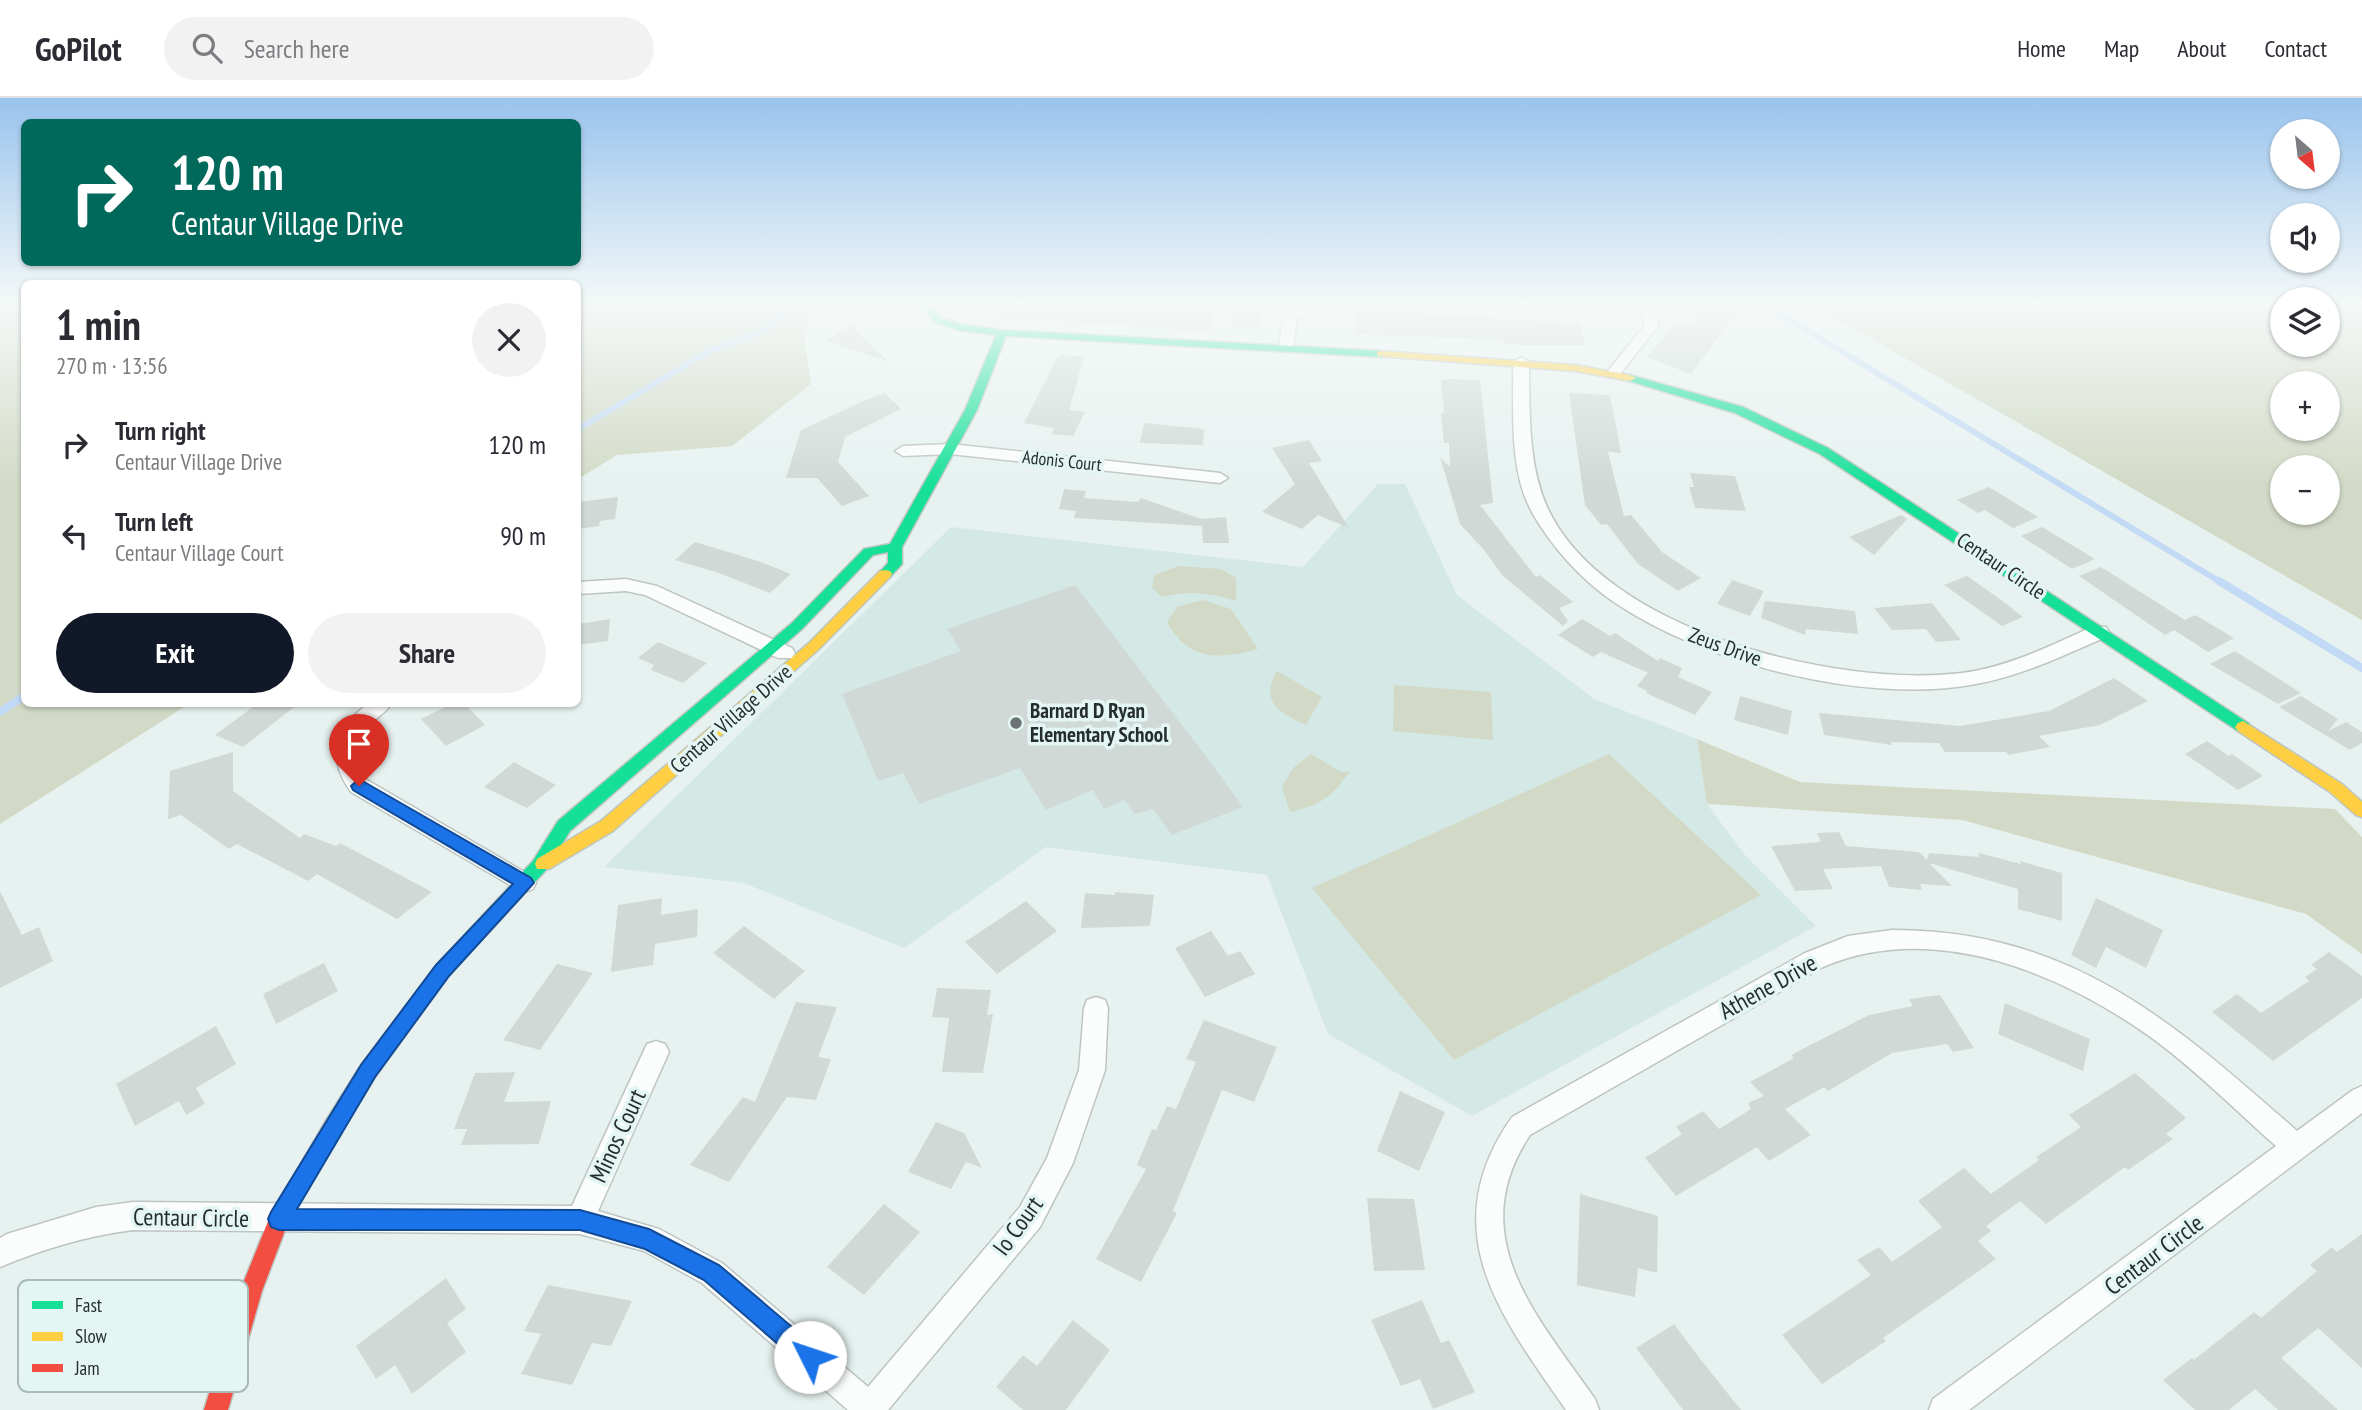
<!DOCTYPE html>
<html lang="en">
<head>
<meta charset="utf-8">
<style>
	:root { --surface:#fff; --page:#f2f2f3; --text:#2b2b33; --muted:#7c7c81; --line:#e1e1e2; --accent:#111827 }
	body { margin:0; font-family:"PT Sans Narrow",sans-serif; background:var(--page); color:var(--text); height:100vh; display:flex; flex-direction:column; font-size:26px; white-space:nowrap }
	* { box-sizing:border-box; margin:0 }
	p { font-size:23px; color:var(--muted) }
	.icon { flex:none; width:38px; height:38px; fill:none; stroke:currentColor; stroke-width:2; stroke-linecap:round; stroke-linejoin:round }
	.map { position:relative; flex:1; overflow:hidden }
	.panel { position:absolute; left:21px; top:182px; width:560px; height:427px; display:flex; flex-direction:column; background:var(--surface); border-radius:10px; box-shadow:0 2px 5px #0004 }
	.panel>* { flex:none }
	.hud { position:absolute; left:21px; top:21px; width:560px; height:147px; border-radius:10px; box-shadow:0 2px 5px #0004; background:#00695c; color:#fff; overflow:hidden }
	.needle { width:46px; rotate:152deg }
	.buttons { position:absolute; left:2270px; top:21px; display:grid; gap:14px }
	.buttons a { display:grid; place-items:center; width:70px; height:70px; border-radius:50%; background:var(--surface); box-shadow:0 2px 5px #0004; font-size:35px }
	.pin { position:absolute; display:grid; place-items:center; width:60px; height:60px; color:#fff; margin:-72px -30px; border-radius:50% 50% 50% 0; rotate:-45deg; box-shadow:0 0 7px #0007 }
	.pin .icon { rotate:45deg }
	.me { position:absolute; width:77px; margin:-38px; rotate:311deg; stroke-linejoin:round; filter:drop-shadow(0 0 5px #0008) }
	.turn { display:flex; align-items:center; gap:24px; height:147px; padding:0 35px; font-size:32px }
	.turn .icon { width:91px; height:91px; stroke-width:2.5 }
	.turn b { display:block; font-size:49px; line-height:60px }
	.round { display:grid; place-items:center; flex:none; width:74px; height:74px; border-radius:37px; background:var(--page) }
	.overview { display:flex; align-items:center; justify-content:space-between; height:119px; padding:0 35px }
	h1 { font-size:42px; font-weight:700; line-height:52px }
	.action { display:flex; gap:14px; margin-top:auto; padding:14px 35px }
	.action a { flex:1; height:80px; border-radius:42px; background:var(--accent); color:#fff; font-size:28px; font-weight:700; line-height:80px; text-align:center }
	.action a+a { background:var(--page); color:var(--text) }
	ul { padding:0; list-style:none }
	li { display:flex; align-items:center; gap:21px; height:91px; padding:0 35px }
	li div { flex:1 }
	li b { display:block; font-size:26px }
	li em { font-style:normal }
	header { display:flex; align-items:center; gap:42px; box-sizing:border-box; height:98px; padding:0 35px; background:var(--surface); border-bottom:2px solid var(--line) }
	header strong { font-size:33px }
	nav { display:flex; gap:38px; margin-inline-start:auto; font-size:24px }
	.search { width:490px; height:63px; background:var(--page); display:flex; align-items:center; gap:18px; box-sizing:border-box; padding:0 24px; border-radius:38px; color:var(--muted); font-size:26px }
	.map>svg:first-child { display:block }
</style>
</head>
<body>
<header>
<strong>GoPilot</strong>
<div class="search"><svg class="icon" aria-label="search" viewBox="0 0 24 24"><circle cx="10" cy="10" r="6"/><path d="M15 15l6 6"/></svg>Search here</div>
<nav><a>Home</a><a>Map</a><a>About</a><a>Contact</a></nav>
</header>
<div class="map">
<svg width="2362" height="1312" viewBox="0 0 2362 1312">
	<rect width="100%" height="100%" fill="#e7f2f0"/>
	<path fill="#d4e8e5" d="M1378,386H1405L1457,497L1594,601L1697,641L1707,706L1745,757L1816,828L1472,1018L1328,936L1267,777L1046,749L904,850L744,785L604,769L951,429L1303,469Z"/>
	<path fill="#d2dac7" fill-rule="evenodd" d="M0,205H24V606H189L0,726Z
		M578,205H812L804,237L811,286L732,348L617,357L578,381Z
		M1006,205H1214L1209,234L999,218Z
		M1809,205H2282V247H2328V205H2362V522ZM2282,285H2328V331H2282ZM2282,369H2328V415H2282Z
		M1179,468L1221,471L1236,480V503C1210,495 1188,492 1162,499L1152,490L1154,477Z
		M1203,502L1231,511L1258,551C1219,562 1188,563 1167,524L1177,509Z
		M1277,573L1322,599L1306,627C1280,615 1259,604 1277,573Z
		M1394,587L1491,594L1493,642L1393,633Z
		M1697,641L1800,684L2335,711L2362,739V856L2306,816L1962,722L1707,706Z
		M1311,656L1341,674L1350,673C1332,699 1321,707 1290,714L1282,689L1293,670Z
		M1609,656L1761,797L1454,962L1312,790Z"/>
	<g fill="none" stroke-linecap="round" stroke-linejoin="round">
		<path stroke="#c2daf5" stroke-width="6" d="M1762,205L2222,485
			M578,331L708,254L764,232L787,209L785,205"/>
		<path stroke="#c2daf5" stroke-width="8" d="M2219,483L2362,570
			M0,614L24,598"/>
	</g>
	<path fill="#d1d9d6" d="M1235,205H1263L1260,230L1232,228Z
		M1706,210L1734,218L1691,276L1647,259L1676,224L1691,229Z
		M1378,212L1580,226L1586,247H1524L1503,246V242L1355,236L1356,213Z
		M851,227L889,264L826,243Z
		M1063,257L1084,259L1069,312L1085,314L1073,338L1051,336L1054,330L1024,325L1057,260Z
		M1450,281L1480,282L1493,405L1480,407L1536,479L1540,477L1573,504L1559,510L1568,523L1563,528L1502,477L1484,452L1460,426L1440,359L1450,369L1449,345H1444L1441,315H1444L1441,282Z
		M885,295L901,311L845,339L838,364L869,398L842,408L817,380H786L801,332L861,304Z
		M1569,295L1610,297L1621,355L1608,354L1624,418L1631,417L1662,454L1701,480L1678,493L1638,466L1607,426L1601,427L1585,407Z
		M1144,325L1204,331L1203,347L1140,345Z
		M1309,342L1322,363L1309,365L1349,430L1318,417L1302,431L1262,414L1295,386L1272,350Z
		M1690,375L1735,378L1746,413L1695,410L1689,389H1694Z
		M1989,389L2038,419L2013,430L1985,412L1978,415L1957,402Z
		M1064,391L1086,393L1084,400L1138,404L1141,400L1201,421L1226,419L1229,445H1203L1202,428L1074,420L1076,413L1059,411Z
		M618,399L615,421L600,423L599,428L578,431V404Z
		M1901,417L1907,421L1874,457L1849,439Z
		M2042,429L2095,461L2072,471L2021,438Z
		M695,444L758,463L791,476L770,495L716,474L675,462Z
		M2101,469L2185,522L2195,517L2234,540L2208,554L2174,532L2165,537L2079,478Z
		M1967,478L2004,504L2023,519L2002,528L1944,487Z
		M1732,482L1764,493L1750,518L1717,506Z
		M1075,487L1211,665L1243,709L1172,737L1153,711L1135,716L1124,702L1104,711L1093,692L1046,712L1020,670L919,706L903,675L878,683L842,596L961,553L947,531Z
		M1765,503L1855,513L1858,536L1806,531L1805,537L1761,520Z
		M1932,505L1961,542L1936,544L1926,531L1892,532L1874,510Z
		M610,521L608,543L578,547V526Z
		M1582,521L1610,538L1615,535L1658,563L1660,560L1682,570L1678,579L1712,594L1695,617L1646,595L1647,593L1637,588L1648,575L1601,554L1593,559L1558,537Z
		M658,544L707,565L683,585L651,572L654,567L638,560Z
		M2235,553L2301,595L2278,606L2210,566Z
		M2114,580L2148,603L2100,627L2039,638L2050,649L2009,657L2006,654H1945L1939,645L1891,644L1892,647L1824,637L1819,615L1960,628L2049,613Z
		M1740,598L1792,613L1788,637L1734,622Z
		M2301,598L2338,621L2328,633L2346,624L2362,634V645L2350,652L2279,609Z
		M257,606H298L243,649L215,637Z
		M451,606H465L485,627L446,648L421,621Z
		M2207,643L2229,658L2232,656L2263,678L2238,692L2185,656Z
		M233,654V693L300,740L304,736L336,748L340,745L432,794L397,821L317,776L308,783L237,746L229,751L181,717L168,721L170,673Z
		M514,664L556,687L527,710L484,689Z
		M1839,734L1846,748L1919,754L1927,762L1929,755L1979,759V755L2021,766L2020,763L2062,775V823L2018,811V791L1929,765L1952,788L1920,786L1922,792L1889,789L1881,768L1823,771L1833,791L1795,793L1771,748L1821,744L1817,735Z
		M0,793L22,837L39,829L53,863L0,890Z
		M1115,794L1154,797L1150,828L1081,830L1085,795L1115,797Z
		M662,800L661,817L698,811L697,839L655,846L653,867L611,874L618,807Z
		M2096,800L2163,832L2146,870L2106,849L2096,870L2071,857Z
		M1026,803L1057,833L997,876L965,844Z
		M744,828L805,873L774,901L713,855Z
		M1211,833L1228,858L1240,853L1255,876L1205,899L1175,850Z
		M2329,854L2362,878V900L2273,963L2212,914L2237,896L2261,915L2309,883L2305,879L2317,871L2311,867Z
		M324,865L338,893L276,926L263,896Z
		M557,866L593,875L540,952L503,942Z
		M937,890L991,892L987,917L993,916L983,975L942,974L949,920L932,919Z
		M1940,897L1974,950L1953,954L1947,946L1892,955L1828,993L1824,989L1785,1011L1811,1037L1769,1063L1757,1049L1676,1098L1645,1060L1682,1036L1676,1029L1703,1013L1719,1031L1751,1011L1748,1005L1764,998L1750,984L1794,960L1791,957L1869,917L1913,908L1909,901Z
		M796,904L837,909L818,959L831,961L816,1002L787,999L729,1084L690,1067L743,999L755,1004Z
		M2005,905L2090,941L2083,973L1998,936Z
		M1204,922L1277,949L1254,1004L1222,992L1173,1113L1177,1115L1141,1184L1096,1161L1146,1071L1137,1067L1152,1031L1156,1032L1167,1008L1176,1011L1196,964L1186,961Z
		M216,928L236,966L196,990L205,1006L186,1017L179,1003L135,1028L116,986Z
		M515,974L504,1004L551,1003L539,1046L461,1047L467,1031H454L475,975Z
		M2135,975L2186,1020L2166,1036L2173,1041L2128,1072L2125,1069L2046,1126L2020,1103L1986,1128L1991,1133L1978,1143L1996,1161L1883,1240L1886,1243L1822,1286L1782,1237L1871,1177L1857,1162L1879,1149L1892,1164L1942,1129L1918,1103L1964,1070L1991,1096L2039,1062L2036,1059L2081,1029L2069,1017Z
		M1400,993L1445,1014L1419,1073L1377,1053Z
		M936,1024L964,1035L982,1070L966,1064L951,1091L908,1074Z
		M1580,1096L1658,1118L1657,1175L1638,1170L1635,1199L1577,1187Z
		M1367,1100L1414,1101L1425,1172L1374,1173Z
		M884,1106L920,1134L864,1197L827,1169Z
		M2362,1136V1270L2318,1230L2281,1260L2338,1312H2278L2255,1291L2229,1312H2195L2163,1282L2192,1260L2194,1262L2254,1214L2261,1220L2317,1173L2310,1167L2332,1149L2337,1154Z
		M446,1180L466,1211L447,1225L466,1254L412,1296L395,1267L376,1281L356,1248Z
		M548,1187L632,1203L611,1248L592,1245L572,1287L521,1276L541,1236L524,1233Z
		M153,1195L132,1238L112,1239L85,1291L30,1295L74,1211L99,1209L105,1197Z
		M1422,1202L1441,1245L1449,1242L1475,1294L1433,1311L1420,1281L1401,1288L1371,1222Z
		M1073,1222L1110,1252L1066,1312H1023L996,1289L1023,1257L1037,1268Z
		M1674,1226L1701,1262L1741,1312H1683L1636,1250Z"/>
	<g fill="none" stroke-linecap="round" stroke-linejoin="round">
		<defs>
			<path id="street" d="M1316,205H1338L1336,208L1302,217L1297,221L1293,250L1291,253H1281L1279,250C1283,216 1282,214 1316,205Z
				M1630,205H1645L1658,219V228L1618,279H1608L1605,276L1608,273L1644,228V220Z
				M1521,259L1529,264C1530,312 1527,366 1548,411C1606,534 1838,590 1962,575C2008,569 2050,548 2092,529H2106L2109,534L2106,539C2064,557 2022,578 1976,586C1866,607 1703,566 1611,502C1580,480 1552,449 1533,416C1508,373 1514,311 1513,264Z
				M950,346L1220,375L1228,380L1220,385L950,356L903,358L895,353L903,348Z
				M626,481L657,488L792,550L795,555L792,560H778L645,497L626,493L578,496V484Z
				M368,606H391C387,613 381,616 375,622C357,639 350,662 367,682L533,779L536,785L533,791L525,794L517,791L351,694C326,660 335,630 368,606Z
				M1892,832C2069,832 2171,922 2297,1033L2353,992L2362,988V1015L1969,1312H1929L1933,1301L2276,1048C2236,1013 2199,975 2156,943C2064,876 1935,821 1823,869L1530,1037C1462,1139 1538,1219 1595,1301L1599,1312H1566C1500,1217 1433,1132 1512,1019L1805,855L1848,838Z
				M1096,899L1105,902L1108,910L1105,972L1073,1065L1040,1129L888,1312H848L702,1185L644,1153L580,1136L133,1132C86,1138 43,1151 0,1169V1140L7,1136L96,1109L133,1104L572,1108L647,946L656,943L665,946L669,954L598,1113L659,1131L722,1165L868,1289L1020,1109L1047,1060L1079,972L1084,910L1087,902Z"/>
			<path id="fast" d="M923,205H931L942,220L960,226L1002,232L1381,253L1387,256L1381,259L1006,238L977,312L902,449V466L890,479H880L878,476L888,465V454L873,457L802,531L570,733L545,773L449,877L375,979L341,1035L334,1037L327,1035L324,1028L327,1021L361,967L437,867L533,763L558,723L792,525L864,451L890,446L965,312L996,237L958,232L934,224L922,207Z
				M1630,277L1743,309L1828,350L2248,625L2251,629L2248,633H2238L1820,356L1735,315L1626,282V278Z"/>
			<path id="slow" d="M1381,253L1575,267L1630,277L1636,280L1630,283L1575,273L1377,258V254Z
				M885,472L890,473L892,476L890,479L819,551L613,733L549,771H537L535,766L537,761L601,723L809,545L880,473Z
				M2243,623L2342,686L2362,704V719L2356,717L2330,694L2238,633L2235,629L2238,625Z"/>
			<path id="jam" d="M334,1019L341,1021L344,1028L287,1127L262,1193L228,1312H204L240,1193L269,1121L327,1021Z"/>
		</defs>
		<use href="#street" stroke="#bdc5c3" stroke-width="3"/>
		<use href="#fast" stroke="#bdc5c3" stroke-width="3"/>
		<use href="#slow" stroke="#bdc5c3" stroke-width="3"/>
		<use href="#jam" stroke="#bdc5c3" stroke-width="3"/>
		<use href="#street" fill="#fbfdfd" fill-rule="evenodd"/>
		<use href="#fast" fill="#16e098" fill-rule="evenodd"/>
		<use href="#slow" fill="#ffcf43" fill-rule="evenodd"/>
		<use href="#jam" fill="#f24e42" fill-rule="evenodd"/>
	</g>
	<linearGradient id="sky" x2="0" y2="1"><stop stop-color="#99c3ed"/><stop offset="0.53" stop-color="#f4f9f8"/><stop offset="1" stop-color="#f4f9f8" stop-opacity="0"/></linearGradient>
	<rect width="2362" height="388" fill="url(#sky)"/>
	<path fill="#1a73e8" stroke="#114b97" stroke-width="2" d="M359,681L531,780L534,785L449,878L375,979L297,1111L580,1112L649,1131L719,1167L818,1251L821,1259L818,1267L810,1270L802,1267L704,1182L645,1151L580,1132H279L271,1129L268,1121L271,1114L361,967L436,867L513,786L353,692L351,688Z"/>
	<circle fill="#6a7371" stroke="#e3f6f4" stroke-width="2.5" cx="1016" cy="625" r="7"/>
	<g text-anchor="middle" stroke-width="7" stroke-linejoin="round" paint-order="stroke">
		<g font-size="18" fill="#262e2d" stroke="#e3f6f4">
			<text transform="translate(1062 363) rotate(6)" y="6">Adonis Court</text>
		</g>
		<g font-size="21" fill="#262e2d" stroke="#e3f6f4">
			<text transform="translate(2001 468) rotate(34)" y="7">Centaur Circle</text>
			<text transform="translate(1725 549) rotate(20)" y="7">Zeus Drive</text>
			<text transform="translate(731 621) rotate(-41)" y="7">Centaur Village Drive</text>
		</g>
		<g font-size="21" font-weight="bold" fill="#262e2d" stroke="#e3f6f4" text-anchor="start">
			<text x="1030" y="620">Barnard D Ryan<tspan x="1030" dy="24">Elementary School</tspan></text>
		</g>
		<g font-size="24" fill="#262e2d" stroke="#e3f6f4">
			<text transform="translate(1768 889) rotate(-29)" y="8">Athene Drive</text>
			<text transform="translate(618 1038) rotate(-65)" y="8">Minos Court</text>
			<text transform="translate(191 1120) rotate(1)" y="8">Centaur Circle</text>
			<text transform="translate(1018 1128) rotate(-54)" y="8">Io Court</text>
			<text transform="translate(2154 1157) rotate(-37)" y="8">Centaur Circle</text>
		</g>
	</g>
	<rect x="18" y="1182" width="230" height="112" rx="10" fill="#e3f6f4" stroke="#aabab8" stroke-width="2"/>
	<rect x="32" y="1203" width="31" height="8" fill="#16e098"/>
	<rect x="32" y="1234" width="31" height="9" fill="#ffcf43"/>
	<rect x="32" y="1266" width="31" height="8" fill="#f24e42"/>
	<g font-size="19" fill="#262e2d">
		<text x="75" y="1214">Fast</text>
		<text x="75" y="1245">Slow</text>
		<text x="75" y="1277">Jam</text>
	</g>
</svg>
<div class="buttons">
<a><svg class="needle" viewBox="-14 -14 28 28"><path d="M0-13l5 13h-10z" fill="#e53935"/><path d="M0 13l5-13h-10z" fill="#7c7c81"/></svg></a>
<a><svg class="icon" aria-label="sound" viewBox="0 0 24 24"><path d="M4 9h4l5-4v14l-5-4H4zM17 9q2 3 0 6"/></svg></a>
<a><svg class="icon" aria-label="layers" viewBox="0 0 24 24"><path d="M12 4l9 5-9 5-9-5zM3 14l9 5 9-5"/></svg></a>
<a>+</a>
<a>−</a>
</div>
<div class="pin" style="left:359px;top:688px;background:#d93025"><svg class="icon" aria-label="arrive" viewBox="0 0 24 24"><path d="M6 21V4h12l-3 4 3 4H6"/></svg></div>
<svg class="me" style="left:810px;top:1259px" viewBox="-20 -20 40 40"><circle r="19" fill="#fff"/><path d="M0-13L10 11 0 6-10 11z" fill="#1a73e8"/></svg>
<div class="hud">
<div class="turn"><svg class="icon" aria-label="right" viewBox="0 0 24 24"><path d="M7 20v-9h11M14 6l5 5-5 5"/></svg><div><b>120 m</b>Centaur Village Drive</div></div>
</div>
<section class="panel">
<div class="overview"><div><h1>1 min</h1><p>270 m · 13:56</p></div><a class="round"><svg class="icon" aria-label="close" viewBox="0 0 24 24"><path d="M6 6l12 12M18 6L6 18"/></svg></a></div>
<ul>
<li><svg class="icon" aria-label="right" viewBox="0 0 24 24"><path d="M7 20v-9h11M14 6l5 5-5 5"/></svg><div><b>Turn right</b><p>Centaur Village Drive</p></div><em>120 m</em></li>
<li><svg class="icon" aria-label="left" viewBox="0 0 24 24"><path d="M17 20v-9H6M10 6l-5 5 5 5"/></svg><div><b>Turn left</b><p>Centaur Village Court</p></div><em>90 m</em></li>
</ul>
<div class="action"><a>Exit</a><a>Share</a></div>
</section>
</div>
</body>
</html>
